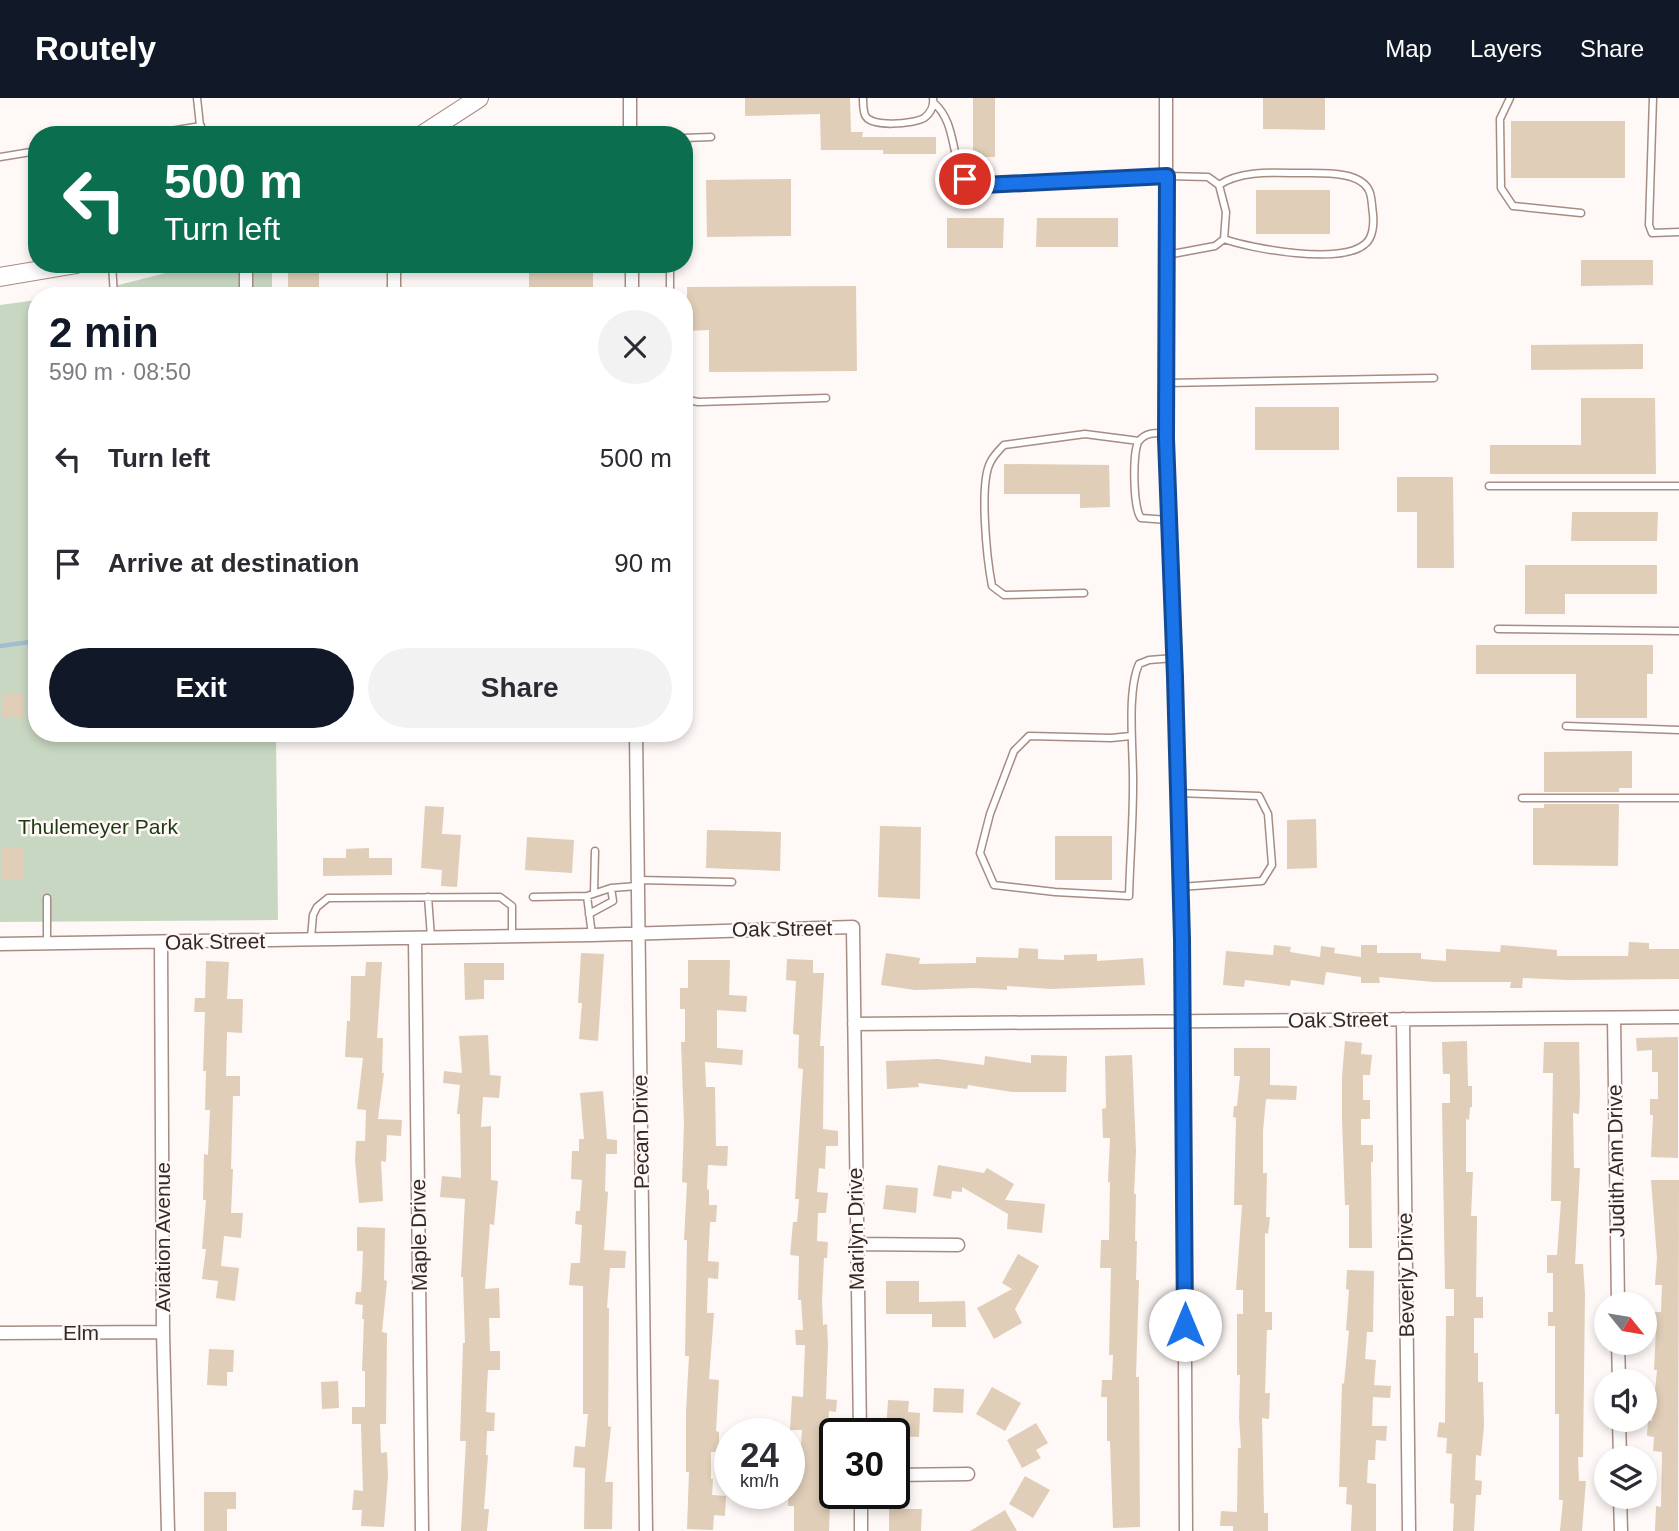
<!DOCTYPE html>
<html lang="en">
<head>
<meta charset="utf-8">
<style>
	:root { --surface:#fff; --page:#f2f2f3; --text:#2b2b33; --muted:#7c7c81; --accent:#111827 }
	body { margin:0; font-family:Helvetica,sans-serif; background:var(--page); color:var(--text); height:100vh; display:flex; flex-direction:column; font-size:26px; white-space:nowrap }
	* { box-sizing:border-box; margin:0 }
	p { font-size:23px; color:var(--muted) }
	.icon { flex:none; width:38px; height:38px; fill:none; stroke:currentColor; stroke-width:2; stroke-linecap:round; stroke-linejoin:round }
	.map { position:relative; flex:1; overflow:hidden }
	.panel { position:absolute; left:28px; top:189px; width:665px; height:455px; display:flex; flex-direction:column; background:var(--surface); border-radius:28px; box-shadow:0 4px 10px #0003 }
	.panel>* { flex:none }
	.hud { position:absolute; left:28px; top:28px; width:665px; height:147px; border-radius:28px; box-shadow:0 4px 10px #0003; background:#0b6e4f; color:#fff; overflow:hidden }
	.needle { width:46px; rotate:120deg }
	.controls { position:absolute; left:1594px; top:1194px; display:grid; gap:14px }
	.controls a { display:grid; place-items:center; width:63px; height:63px; border-radius:50%; background:var(--surface); box-shadow:0 4px 10px #0003; font-size:35px }
	.speed { position:absolute; left:714px; top:1320px; display:flex; gap:14px; font-size:35px; font-weight:700; text-align:center }
	.speed>* { display:grid; place-content:center; width:91px; height:91px; border-radius:50%; background:var(--surface); box-shadow:0 4px 10px #0003; line-height:1 }
	.speed small { font-size:18px; font-weight:400 }
	.speed .limit { border:4px solid #111; border-radius:10px; background:#fff; color:#111 }
	.pin { position:absolute; display:grid; place-items:center; width:60px; height:60px; color:#fff; margin:-30px; border:4px solid #fff; border-radius:50%; box-shadow:0 2px 7px #0007 }
	.me { position:absolute; width:77px; margin:-38px; rotate:0deg; stroke-linejoin:round; filter:drop-shadow(0 0 5px #0008) }
	.turn { display:flex; align-items:center; gap:24px; height:147px; padding:0 21px; font-size:32px }
	.turn .icon { width:91px; height:91px; stroke-width:2.5 }
	.turn b { display:block; font-size:49px; line-height:60px }
	.round { display:grid; place-items:center; flex:none; width:74px; height:74px; border-radius:37px; background:var(--page) }
	.head { display:flex; align-items:center; justify-content:space-between; height:119px; padding:0 21px }
	h1 { font-size:42px; font-weight:600; line-height:52px; color:var(--accent) }
	.primary-button { display:flex; gap:14px; margin-top:auto; padding:14px 21px }
	.primary-button a { flex:1; height:80px; border-radius:42px; background:var(--accent); color:#fff; font-size:28px; font-weight:600; line-height:80px; text-align:center }
	.primary-button a+a { background:var(--page); color:var(--text) }
	ul { padding:0; list-style:none }
	li { display:flex; align-items:center; gap:21px; height:105px; padding:0 21px }
	li div { flex:1 }
	li b { display:block; font-size:26px }
	li em { font-style:normal }
	header { display:flex; align-items:center; gap:42px; box-sizing:border-box; height:98px; padding:0 35px; background:var(--accent); color:#fff }
	header strong { font-size:33px }
	nav { display:flex; gap:38px; margin-inline-start:auto; font-size:24px }
	.map>svg:first-child { display:block }
</style>
</head>
<body>
<header>
<strong>Routely</strong>
<nav><a>Map</a><a>Layers</a><a>Share</a></nav>
</header>
<div class="map">
<svg width="1679" height="1433" viewBox="0 0 1679 1433">
	<rect width="100%" height="100%" fill="#fef8f6"/>
	<path fill="#c8d7c2" d="M201,166H272V198H62L103,191Z
		M37,202V635H276L278,822L0,824V207Z"/>
	<g fill="none" stroke-linecap="round" stroke-linejoin="round">
		<path stroke="#a1bed0" stroke-width="4.5" d="M0,548L37,543"/>
	</g>
	<path fill="#e0ceb8" d="M745,0H850L851,34H863L862,39H936V56H883V52H821L820,16L745,18Z
		M973,0H995V59H973Z
		M1263,0H1325V32L1263,31Z
		M1511,23H1625V80H1511Z
		M791,81V138L707,139L706,82Z
		M1256,92H1330V136H1256Z
		M947,120H1004L1003,150H947Z
		M1037,120H1118V149H1036Z
		M1581,162H1653V187L1581,188Z
		M288,166H319V198H288Z
		M529,166H593V198L529,197Z
		M856,188L857,273L709,274V232L687,233V189Z
		M1643,246V271L1531,272V247Z
		M1581,300H1655L1656,376H1490V347H1581Z
		M1255,309H1339V352H1255Z
		M1004,366L1109,367L1110,409L1080,410V396H1004Z
		M1397,379H1453L1454,470H1417V414H1397Z
		M1572,414H1658L1657,443H1571Z
		M1525,467H1657V496H1565V516H1525Z
		M1476,547H1653V576H1647V620H1576V576H1476Z
		M3,596H23V619H2Z
		M1632,653V690H1619V694H1544V654Z
		M1544,706H1619L1618,768L1533,767V710H1544Z
		M425,708L444,709L442,736L461,737L457,789L441,788L442,772L421,770Z
		M1316,721L1317,770L1287,771V722Z
		M880,728L921,729L920,801L878,799Z
		M707,732L781,734L780,773L706,770Z
		M1055,738H1112V782H1055Z
		M527,739L574,742L572,775L525,772Z
		M2,750H23V781H2Z
		M369,750V760H392V777L323,778V760H346V751Z
		M1629,844L1649,845V851H1679V881L1568,882L1523,880L1522,890H1510L1511,884H1434L1379,879L1380,885H1361V879L1326,874L1324,887L1291,882L1290,888L1245,882L1244,889L1223,887L1226,853L1273,857L1274,847L1291,849L1290,854L1320,859L1321,848L1335,850L1334,855L1361,859V847H1377V855H1421V861L1446,863V851L1500,854L1501,847L1557,852V858H1628Z
		M1019,850L1038,851V861L1064,862V857L1097,856V863L1143,860L1145,887L1051,891L1007,888V892L975,890L915,892L881,887L886,855L920,860L919,866L976,865V859L1018,860Z
		M581,855L604,856L598,943L579,941L582,905H578Z
		M787,861L813,862V875H824L820,948H824L823,1031L838,1033V1048H826L825,1071L819,1070L817,1094L828,1095L826,1115H818L817,1143L828,1144L827,1160H824L822,1202L823,1227L827,1226L828,1247L826,1301L837,1302L836,1314L829,1313L827,1345L831,1346L829,1379L821,1378V1402H830L829,1433H794V1408H788L789,1389H798L802,1332H790L792,1298L803,1299L805,1247H796L795,1232H803L801,1202H798L799,1158L790,1157L793,1124H797L799,1101H795L803,971L798,970L799,937L793,936L796,883L786,882Z
		M688,862H730L729,897L747,898L746,914L717,912V950L743,952L742,967L705,964L706,989H715L716,1048H728L727,1068L708,1067L707,1091L709,1092V1107H717L716,1124H710L708,1163L719,1164L718,1181L708,1180L707,1215H714L709,1281L719,1282L716,1333L719,1334V1354H711V1381H713L712,1397L726,1398L725,1418L714,1417L713,1432L687,1431L689,1374H686V1313L689,1258H685L687,1142H684L687,1085L682,1084L684,1026L681,944H685V911H680V890H688Z
		M206,863L229,864L227,901H243L242,935L227,934L226,978H240V998H233L231,1071H233L231,1115H243L241,1140L224,1138L221,1168L239,1170L235,1203L216,1200L218,1183L202,1181L206,1151H202L206,1102H203L204,1056L208,1057L210,1012H205L206,973H203L205,914H194L195,900H205Z
		M366,864H382L377,940H383L382,975H384L378,1021L402,1022L401,1038L387,1037L386,1064L381,1063L383,1103L359,1105L355,1062L356,1043H365L366,1012L357,1011L363,960L345,959L347,923H350L351,878H365Z
		M464,865H504V882H484V901L465,902Z
		M488,937L490,977L501,978L499,1000L483,999L481,1029L491,1028V1082L498,1083L494,1127L490,1126L485,1191L499,1190L500,1220H489L490,1253H500V1272H488L487,1289L486,1314L495,1315L494,1333H487L486,1357H488L484,1411H489L487,1433H461L466,1343H460L463,1245H465L463,1179H461L465,1101L440,1099L442,1078L461,1080L460,1016H457L460,987L443,985L444,973L462,975L459,938Z
		M1678,939V1060L1651,1059L1653,1017H1650V1001H1658V974H1652V952L1637,953L1636,940Z
		M1345,943L1362,945L1361,956L1372,957L1370,977H1363V1002H1370V1021H1361V1047H1373V1064H1371L1372,1150H1349V1107H1345L1342,1021V978Z
		M1467,943L1468,988H1472V1009H1470L1469,1022L1466,1021V1074H1473L1471,1118H1477L1476,1199H1483V1220H1474V1255H1478V1284H1483L1484,1328L1481,1358L1476,1357L1475,1382L1482,1383L1481,1397H1476L1474,1433H1453L1454,1406L1450,1405L1452,1356L1446,1355L1447,1340L1437,1339L1439,1324L1445,1325L1446,1218H1454V1191H1445L1442,1005H1450V976H1443L1442,944Z
		M1544,944H1579L1580,996L1579,1016L1573,1015L1574,1070H1580L1575,1166H1583L1585,1196L1583,1359H1578L1579,1383H1586L1582,1433H1560L1563,1402H1559V1316H1555V1228H1548V1214H1553V1175H1547V1157H1557L1561,1103H1551L1553,975H1543Z
		M1234,950H1270V987L1297,988L1296,1002L1266,1001L1263,1033V1075H1267L1266,1119H1270L1268,1136L1265,1135V1214H1272V1232H1267L1265,1295H1270L1269,1321L1262,1320L1264,1415H1268V1433H1233V1428H1220L1221,1413L1237,1414L1238,1350H1241L1239,1320L1240,1277H1237V1216H1243V1192H1236L1242,1107H1234L1236,1020L1233,1019L1234,1008H1237L1240,978H1234Z
		M1031,957L1067,958L1066,994H1012L968,987L967,991L918,985L919,989L887,991L886,963L938,961L984,967L985,958L1031,965Z
		M1132,957L1136,1053L1134,1096H1136L1135,1143H1137L1136,1182H1139L1136,1279H1139L1140,1429L1113,1430L1110,1343H1107V1299H1101L1102,1282H1112L1113,1257H1109L1111,1170H1100L1101,1142H1109L1110,1084H1108L1110,1040H1103L1102,1011L1106,1010L1105,958Z
		M603,993L607,1041L617,1042V1056H606L605,1093L608,1094L604,1152L626,1153L625,1170H610L607,1210H609L608,1328L611,1329L605,1384H613L612,1431H584L585,1370L573,1369L575,1348L585,1349L588,1316H583V1188L569,1187L571,1165H580L582,1127L575,1126L576,1113H580L582,1082L571,1081L572,1053H579V1041H584L580,995Z
		M938,1067L984,1075L987,1070L1014,1086L1005,1102L1045,1106L1042,1135L1007,1131L1008,1116L962,1089V1094L952,1093L951,1101L933,1098Z
		M1651,1082H1679L1678,1433H1655L1656,1408L1661,1409L1662,1354L1653,1353L1654,1339L1647,1338L1648,1323H1652L1657,1272H1654L1656,1230H1653V1214H1661L1662,1187H1655L1657,1160Z
		M886,1087L918,1090L916,1115L883,1111Z
		M357,1129L385,1130L384,1182L387,1183L382,1234L387,1235L386,1326H380L381,1355L387,1354L388,1379L384,1429L361,1428L362,1412H352L354,1392L363,1393L361,1326H352V1309H365V1273H362L364,1221H362L363,1207L355,1206L356,1194H361L362,1180L363,1153H357Z
		M1018,1156L1039,1168L1015,1211L1022,1225L994,1241L977,1210L1012,1191L1002,1185Z
		M1347,1172L1374,1173L1373,1234H1367L1365,1261L1376,1262L1374,1287L1391,1288L1390,1300L1373,1299L1372,1328H1387L1386,1343L1376,1342L1375,1362H1368L1367,1385L1376,1386V1433H1351L1352,1407L1346,1406L1347,1389H1339L1342,1285L1344,1286L1349,1233L1346,1232L1349,1192L1346,1191Z
		M886,1183H919V1204L965,1203L966,1229H932V1216H886Z
		M209,1251L234,1252L233,1274H227V1288L207,1287Z
		M338,1283L339,1310L322,1311L321,1284Z
		M992,1289L1021,1305L1005,1333L976,1316Z
		M934,1290L964,1291L963,1315L933,1314Z
		M888,1302L909,1303L908,1314L920,1315L919,1339L894,1338V1335H886Z
		M1036,1325L1048,1345L1036,1352L1041,1360L1022,1370L1007,1342Z
		M1025,1378L1050,1392L1033,1420L1009,1406Z
		M204,1394H236V1411H227V1433H204Z
		M889,1411H922L921,1433H889Z
		M1005,1412L1017,1433H970Z"/>
	<g fill="none" stroke-linecap="round" stroke-linejoin="round">
		<defs>
			<path id="service" d="M197,0L201,37
				M863,0C863,5 863,12 865,17C870,30 914,26 924,20C931,15 934,7 933,0
				M1510,0L1500,21L1501,90L1513,108L1581,115
				M1653,0L1649,127L1652,135L1679,134
				M934,5C960,28 948,69 972,87L1167,78L1208,79L1219,87L1226,114L1224,141L1215,148L1167,157
				M146,37L201,28
				M684,40L711,39
				M0,59L37,53
				M1219,87C1238,74 1268,74 1291,75C1313,76 1362,70 1370,95C1372,101 1372,110 1373,116C1374,126 1373,140 1365,146C1341,167 1252,151 1224,141
				M112,166L114,198
				M670,198V166
				M1166,285L1434,280
				M684,301L698,304L826,300
				M1166,335C1156,335 1146,334 1139,343C1132,352 1133,411 1141,420L1168,422
				M1489,388H1679
				M1084,495L1004,497L992,488C987,462 979,387 990,365C993,358 999,352 1004,347L1085,336L1139,343
				M1498,531L1679,533
				M1566,628L1679,632
				M1131,638L1111,640L1029,638L1014,653L990,716L980,755L994,787L1055,794L1129,798C1130,761 1133,725 1133,689C1134,656 1126,595 1139,566L1149,562L1174,560
				M1178,695L1259,698L1268,716L1272,767L1262,783L1180,789
				M1522,700H1679
				M638,782L732,784
				M594,795L595,753
				M587,798L592,837
				M428,799L431,839
				M533,799L587,798L611,790L638,788
				M47,800V845
				M589,816L613,803L611,790
				M311,840L313,817L317,809L328,800L500,799L512,808V839"/>
			<path id="minor" d="M630,0V37
				M1166,0V341L1175,579L1183,923L1186,1433
				M246,166V198
				M394,166V198
				M632,166V198
				M636,635L646,1433
				M415,840L422,1433
				M161,845L163,1234L168,1433
				M0,846L592,837L853,829L860,1335
				M1614,920L1618,1206
				M1403,921L1409,1433
				M854,926L1679,919
				M856,1146L958,1147
				M0,1235L163,1234
				M1618,1244L1619,1283
				M1619,1321L1620,1360
				M894,1377L968,1376
				M861,1395V1433
				M1620,1398L1621,1433"/>
			<path id="secondary" d="M422,37L479,0
				M0,179L77,166"/>
		</defs>
		<use href="#service" stroke="#a78c83" stroke-width="9"/>
		<use href="#minor" stroke="#a78c83" stroke-width="15"/>
		<use href="#secondary" stroke="#a78c83" stroke-width="20"/>
		<use href="#service" stroke="#fff" stroke-width="6"/>
		<use href="#minor" stroke="#fff" stroke-width="12"/>
		<use href="#secondary" stroke="#fff" stroke-width="18"/>
	</g>
	<g fill="none" stroke-linecap="round" stroke-linejoin="round">
		<defs>
			<path id="route" d="M965,81L972,87H983L1167,78L1166,341L1175,579L1182,842L1185,1227"/>
		</defs>
		<use href="#route" stroke="#114b97" stroke-width="18"/>
		<use href="#route" stroke="#1a73e8" stroke-width="12"/>
	</g>
	<g text-anchor="middle" stroke-width="5" stroke-linejoin="round" paint-order="stroke">
		<g font-size="21" fill="#1e3811" stroke="#fef8f6">
			<text x="98" y="736">Thulemeyer Park</text>
		</g>
		<g font-size="21" fill="#332925" stroke="#fef8f6">
			<text transform="translate(782 831) rotate(-1)" y="7">Oak Street</text>
			<text transform="translate(215 844) rotate(-1)" y="7">Oak Street</text>
			<text transform="translate(1338 922) rotate(-1)" y="7">Oak Street</text>
			<text transform="translate(641 1034) rotate(-91)" y="7">Pecan Drive</text>
			<text transform="translate(1616 1063) rotate(-91)" y="7">Judith Ann Drive</text>
			<text transform="translate(856 1131) rotate(-91)" y="7">Marilyn Drive</text>
			<text transform="translate(419 1137) rotate(-91)" y="7">Maple Drive</text>
			<text transform="translate(163 1139) rotate(-90)" y="7">Aviation Avenue</text>
			<text transform="translate(1406 1177) rotate(-91)" y="7">Beverly Drive</text>
			<text x="81" y="1242">Elm</text>
		</g>
	</g>
</svg>
<div class="controls">
<a><svg class="needle" viewBox="-14 -14 28 28"><path d="M0-13l5 13h-10z" fill="#e53935"/><path d="M0 13l5-13h-10z" fill="#7c7c81"/></svg></a>
<a><svg class="icon" aria-label="sound" viewBox="0 0 24 24"><path d="M4 9h4l5-4v14l-5-4H4zM17 9q2 3 0 6"/></svg></a>
<a><svg class="icon" aria-label="layers" viewBox="0 0 24 24"><path d="M12 4l9 5-9 5-9-5zM3 14l9 5 9-5"/></svg></a>
</div>
<div class="speed"><div>24<small>km/h</small></div><div class="limit">30</div></div>
<div class="pin" style="left:965px;top:81px;background:#d93025"><svg class="icon" aria-label="arrive" viewBox="0 0 24 24"><path d="M6 21V4h12l-3 4 3 4H6"/></svg></div>
<svg class="me" style="left:1185px;top:1227px" viewBox="-20 -20 40 40"><circle r="19" fill="#fff"/><path d="M0-13L10 11 0 6-10 11z" fill="#1a73e8"/></svg>
<div class="hud">
<div class="turn"><svg class="icon" aria-label="left" viewBox="0 0 24 24"><path d="M17 20v-9H6M10 6l-5 5 5 5"/></svg><div><b>500 m</b>Turn left</div></div>
</div>
<section class="panel">
<div class="head"><div><h1>2 min</h1><p>590 m · 08:50</p></div><a class="round"><svg class="icon" aria-label="close" viewBox="0 0 24 24"><path d="M6 6l12 12M18 6L6 18"/></svg></a></div>
<ul>
<li><svg class="icon" aria-label="left" viewBox="0 0 24 24"><path d="M17 20v-9H6M10 6l-5 5 5 5"/></svg><div><b>Turn left</b></div><em>500 m</em></li>
<li><svg class="icon" aria-label="arrive" viewBox="0 0 24 24"><path d="M6 21V4h12l-3 4 3 4H6"/></svg><div><b>Arrive at destination</b></div><em>90 m</em></li>
</ul>
<div class="primary-button"><a>Exit</a><a>Share</a></div>
</section>
</div>
</body>
</html>
